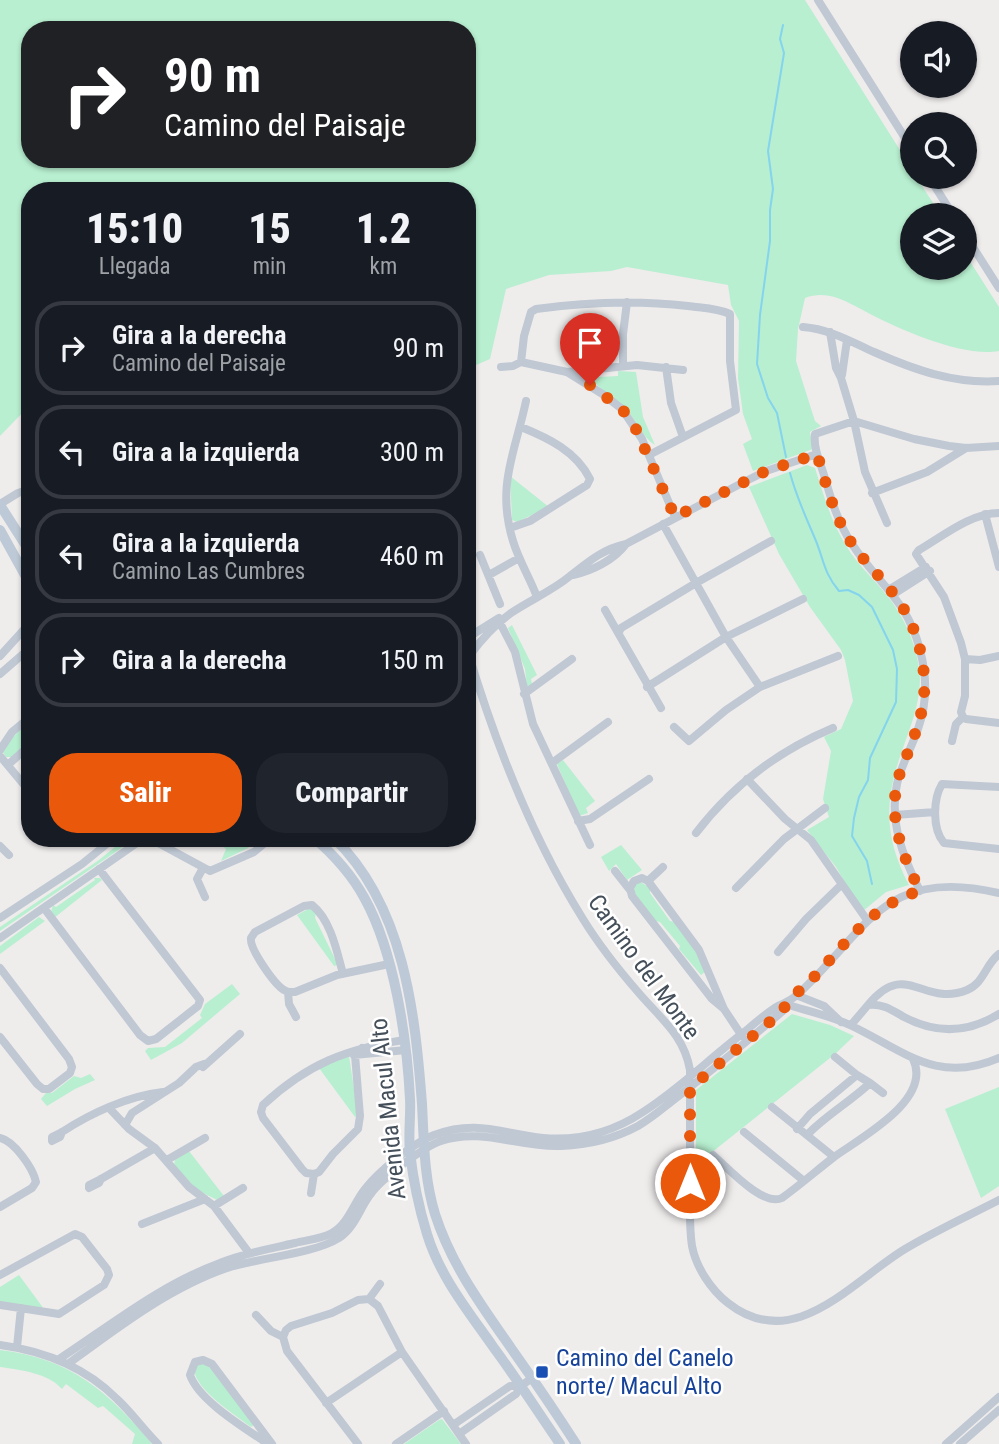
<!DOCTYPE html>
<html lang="es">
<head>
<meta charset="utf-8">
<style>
	:root { --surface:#171b24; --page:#20242c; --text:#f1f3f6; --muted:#9ea1a6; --line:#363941; --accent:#ea580c }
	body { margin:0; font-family:"Roboto Condensed",sans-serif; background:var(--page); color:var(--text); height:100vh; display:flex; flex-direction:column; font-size:26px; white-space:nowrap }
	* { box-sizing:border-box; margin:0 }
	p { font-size:23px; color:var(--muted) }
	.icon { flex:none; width:38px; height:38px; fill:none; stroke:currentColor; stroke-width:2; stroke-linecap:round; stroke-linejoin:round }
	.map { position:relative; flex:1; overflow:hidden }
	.sheet { position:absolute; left:21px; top:182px; width:455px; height:665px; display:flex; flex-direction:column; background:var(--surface); border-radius:28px; box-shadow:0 2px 5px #0004 }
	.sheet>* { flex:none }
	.guide { position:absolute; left:21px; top:21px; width:455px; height:147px; border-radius:28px; box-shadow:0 2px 5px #0004; background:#202124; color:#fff; overflow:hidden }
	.controls { position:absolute; left:900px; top:21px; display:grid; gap:14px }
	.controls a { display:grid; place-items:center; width:77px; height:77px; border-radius:50%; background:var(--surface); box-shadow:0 2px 5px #0004; font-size:35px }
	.pin { position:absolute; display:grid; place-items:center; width:60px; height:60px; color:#fff; margin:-72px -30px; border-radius:50% 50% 50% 0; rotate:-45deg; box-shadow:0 0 7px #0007 }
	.pin .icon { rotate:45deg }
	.me { position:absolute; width:77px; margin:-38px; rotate:0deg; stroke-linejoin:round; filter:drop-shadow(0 0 5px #0008) }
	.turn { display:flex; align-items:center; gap:24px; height:147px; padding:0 28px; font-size:32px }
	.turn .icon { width:91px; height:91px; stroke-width:2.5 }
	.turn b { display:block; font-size:49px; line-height:60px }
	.eta { display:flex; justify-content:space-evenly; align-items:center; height:119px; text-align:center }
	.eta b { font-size:42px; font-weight:800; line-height:49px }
	.cta { display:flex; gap:14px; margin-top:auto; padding:14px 28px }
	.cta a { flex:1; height:80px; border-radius:28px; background:var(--accent); color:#fff; font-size:28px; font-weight:800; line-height:80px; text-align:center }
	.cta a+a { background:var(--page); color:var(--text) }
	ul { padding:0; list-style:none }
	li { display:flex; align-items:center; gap:21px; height:94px; margin:0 14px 10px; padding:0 14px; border:4px solid var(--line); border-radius:28px }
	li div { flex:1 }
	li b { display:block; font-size:26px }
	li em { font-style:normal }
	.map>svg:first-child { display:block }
</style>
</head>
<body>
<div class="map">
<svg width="999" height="1444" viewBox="0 0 999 1444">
	<rect width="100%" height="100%" fill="#efecec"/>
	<path fill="#b8efd0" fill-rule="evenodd" d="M0,0H805L912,169V177H916L941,215H912V268H964V252L999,307V351C965,358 901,330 870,314C848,303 830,289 805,298L798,329L796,361L815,421L821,426L810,432L813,449L753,471L743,444L752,439L743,414L738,378L739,321L731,305L728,285L627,267L611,271L549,275L506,289L490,359L467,369V191H30V405L0,436ZM30,30H467V159H30Z
		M618,371L636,372L643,417L655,445C642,437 637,422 627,410C616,398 598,390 590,376L597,372L598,377L618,376Z
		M807,465L815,468C824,496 831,522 847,547C857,564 872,577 884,592C904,615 919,648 920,679C920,704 910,728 902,751C884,801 884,837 909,885L886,892L863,911L852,895L836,867L807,830L829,817L823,799L831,751L824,737L841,729L853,701L845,660L841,650L810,607L779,554L749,487Z
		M510,476L549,507L517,522L512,520Z
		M512,625L537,675L531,679L532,684L527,687L525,669L508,628Z
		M30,720V742L12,757H6L2,751L11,739Z
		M563,760L595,801L586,808L588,813L579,816L557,764Z
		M126,838H136L0,931V927L99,860Z
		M224,838H254L248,848L221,861L226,849L221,845Z
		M621,845L642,870L627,880L616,864L609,871L601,857Z
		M94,878H100L102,880L54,918L51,912L53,905L56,907L95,880Z
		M639,881L650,888V893L670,921L675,922L694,948L705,972L701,975L679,949L680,946L660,922L655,921L635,894L634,884Z
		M310,908L316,913L315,918L338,965L334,966L297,915Z
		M39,917L45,921L0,954V946Z
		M232,984L240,994L182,1043L151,1060L145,1051L148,1048L165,1047L202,1018L200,1015L205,1004Z
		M792,1014L830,1025L854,1036L835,1054L696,1165V1090Z
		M349,1056L358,1115L355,1117L319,1068Z
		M90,1074L95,1080L75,1089L47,1106L41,1099L46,1093H52L74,1076L81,1078Z
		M999,1087V1186L981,1198L945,1109Z
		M189,1151L224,1196L217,1200L197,1190L174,1165L175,1160Z
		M19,1275L44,1309L0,1302V1287Z
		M0,1350C70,1358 109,1392 152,1444H132L135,1434L103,1406L98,1408L66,1384L62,1389C48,1373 21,1370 0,1367Z
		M203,1363L208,1365L254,1425L251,1427C234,1414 197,1391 194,1370L198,1364Z
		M442,1419L461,1444H404L439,1420Z"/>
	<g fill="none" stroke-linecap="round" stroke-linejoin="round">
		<path stroke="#84d4ee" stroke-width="2" d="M783,25L780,39L784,53L768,151L773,189L770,210V241L760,315L757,364L768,398L777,413L786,457
			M790,473C797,499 806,517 816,541C824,561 824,573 839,591L848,590L859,595L872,607L893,650L897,669L896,702L870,758L868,780L859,797L854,818L852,836L867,861L872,884"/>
		<path stroke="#bfc8d3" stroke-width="8" d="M818,0L912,149
			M929,177L953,215
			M964,233L999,288
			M803,327C829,329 850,341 874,352C915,370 954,384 999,381
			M830,332L836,368L841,378L854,421L865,472L887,523
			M521,362L524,336L531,312L536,309C586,302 637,300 688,306C701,308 717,308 730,314V361L736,410L649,455
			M623,366V334L627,302
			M501,367L513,366L521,362L567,372L604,395L622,409L642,439L675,517
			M666,367L671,403L683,437
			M567,372L637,365L683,370
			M842,375L847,340
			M526,401C515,453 496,486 513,541C519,561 530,578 537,597
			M872,493L927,472L966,448
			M0,504L18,493L30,489
			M985,514L999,567
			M663,524L726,637L760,687
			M510,528L530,521L587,485L590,479C576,451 548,438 521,427
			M480,555L500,604
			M489,575L519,558
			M573,575C592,571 614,560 626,544
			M890,589L926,567
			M894,594L930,571
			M605,610L661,708
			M498,619L515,652L533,724L590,845
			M619,632L621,628L696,583L771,541
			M467,638L499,618
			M467,649C495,743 531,836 583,919C599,945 618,969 638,992C660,1018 684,1035 690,1070C690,1109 690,1148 690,1187C690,1206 689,1227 692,1246C696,1267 711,1290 728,1303C794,1355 852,1281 905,1249C935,1231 968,1216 999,1200
			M0,656L30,623
			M469,656C481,640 494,625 511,613C530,600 552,591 570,576C588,562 603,549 626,544L742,483L766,471L817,454
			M965,659L980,660L999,656
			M0,674L30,648
			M647,687L726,637L803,599
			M524,694L572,659
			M963,717L966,719L999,723
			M674,727L689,741L726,710L760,687L838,656
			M952,741L956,724L963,717L961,712L965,696V659L961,643L944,597L916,554L919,550C943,536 971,513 999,513
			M0,750L12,732L30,717
			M0,756L30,792
			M552,763L608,722
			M9,764L30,745
			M747,779L785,819L811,840L867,920
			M999,787L942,784C933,799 932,829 944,843L999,849
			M895,815L935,812
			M578,821L590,819L649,779
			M696,833C732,786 778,751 833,728
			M149,838L210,871L254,852L271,838
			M0,846L9,855
			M203,868L197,879L205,897
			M615,871L630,890
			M648,881L663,867
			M736,888L784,839L825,808
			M920,891C903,857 889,822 897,784C901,765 912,747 918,729C927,704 927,676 920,650C907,599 878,584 852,544C838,523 831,499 824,475C820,462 813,447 815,434L854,421L914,439L949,446L966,448L999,446
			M44,908L140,1035L148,1041L156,1039L198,1006L200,1000L99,869
			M0,918L82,864L114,838
			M0,938L144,838
			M778,952L806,919L841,885
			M999,954C985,965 984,983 967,990C923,1008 906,958 868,1005C882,1003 892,1010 904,1017C936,1034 968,1033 999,1014
			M0,968L69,1059L72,1067L70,1073L49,1089H43L37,1084L0,1037
			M343,974C337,952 331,920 312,905L304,906L255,932L251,938C249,948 274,984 284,990C288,993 289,992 295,992L337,975L389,964
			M288,992L289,1004L296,1017
			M796,995L824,1006L841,1022
			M785,1004C807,1011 832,1016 852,1026C904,1051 938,1085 999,1058
			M724,1009L712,999L632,896L630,888L634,881L642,878L648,881L699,950L724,1009L742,1036
			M851,1025L868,1005
			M354,1055L406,1050
			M835,1057L857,1075
			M203,1067L240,1034
			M870,1083L883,1093
			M772,1107L834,1157
			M109,1108L129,1129L155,1148L189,1187L214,1206L249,1253
			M125,1125L132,1113L179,1083L196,1067L204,1064
			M797,1129L810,1114L857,1075L870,1083C850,1102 826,1115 807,1135
			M62,1132L60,1137L52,1141V1137L62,1132C91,1113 128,1096 163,1092
			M744,1132L804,1181
			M0,1138C14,1141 33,1168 36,1182L32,1188L0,1207
			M713,1155C728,1168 763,1207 782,1198C800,1185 816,1171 834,1157C860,1138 933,1100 913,1059
			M167,1160L205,1138
			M314,1174L306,1173L302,1169L263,1118L261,1112L263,1105C307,1064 346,1049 404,1040
			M101,1179L99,1183L89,1188V1185L101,1179L155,1148
			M311,1193L314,1174L319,1172L333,1154L358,1129L360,1116L355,1055L362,1048
			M214,1206L243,1188
			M142,1224L205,1199
			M0,1275L75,1234L82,1237L107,1269L109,1275L104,1285L59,1314L0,1305
			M369,1299L378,1306L402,1352L466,1444
			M369,1299L380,1284
			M256,1315L271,1331L283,1337
			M283,1337L287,1351L358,1444
			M283,1337L286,1330L291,1326L332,1313L358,1300L369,1299
			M0,1345C44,1351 85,1367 117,1399C132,1413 144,1430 158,1444
			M17,1347L21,1308
			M59,1359C111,1325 160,1285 220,1263C244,1253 269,1249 295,1243C307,1240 321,1239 332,1233C349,1223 353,1204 365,1189C378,1172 413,1143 434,1135C478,1119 502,1134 543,1138C579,1141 613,1132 643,1112C679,1089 709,1059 743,1033C754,1024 766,1013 778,1006C785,1003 791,1000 797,995C868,930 883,866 999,893
			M68,1364C117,1328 169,1288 227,1268C257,1258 314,1254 339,1238C355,1227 359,1210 370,1195C380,1180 423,1147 441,1141C482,1127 520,1148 561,1146C588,1145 614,1139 638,1126C652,1118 663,1108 676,1098C713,1070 748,1040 783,1011L785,1004
			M326,1403L402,1352
			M453,1425L510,1386H521
			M459,1434L516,1394L521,1386L532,1378
			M268,1444C245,1428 199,1401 190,1375L195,1362L203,1360L212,1364L272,1444
			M396,1444L444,1411
			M946,1444L999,1397
			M960,1444L999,1410"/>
		<path stroke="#bec9d7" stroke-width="10" d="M0,505L30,552
			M0,530L30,584
			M314,838C334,855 352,875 365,899C394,952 407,1038 410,1099C411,1116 408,1134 410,1152C413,1179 419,1208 427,1234C440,1277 469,1312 494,1348C517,1379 538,1412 560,1444
			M334,838C404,906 415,1012 422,1104C424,1142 424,1178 435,1214C451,1264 481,1305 511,1348C533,1379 555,1411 576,1444"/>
	</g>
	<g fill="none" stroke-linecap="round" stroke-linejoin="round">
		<path stroke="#ea580c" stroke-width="12" stroke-dasharray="0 21.6" d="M590,385L622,409L635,427L675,517L766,471L817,454C826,483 833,513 849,539C860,557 876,572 889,588C910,613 922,644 924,676C927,713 912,740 900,773C886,813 902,855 920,891C871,905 846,944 812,979C803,989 787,998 783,1011L690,1088V1183"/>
	</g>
	<rect fill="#1a4fb4" stroke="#fff" stroke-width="2.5" x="535" y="1365" width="14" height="14" rx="3.5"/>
	<g text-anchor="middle" stroke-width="5" stroke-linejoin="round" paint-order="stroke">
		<g font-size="24" fill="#444f5a" stroke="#fff">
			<text transform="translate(644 967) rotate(54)" y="8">Camino del Monte</text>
			<text transform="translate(388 1109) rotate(-96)" y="8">Avenida Macul Alto</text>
		</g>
		<g font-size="24" fill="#164399" stroke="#fff" text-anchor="start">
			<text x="556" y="1366">Camino del Canelo<tspan x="556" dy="28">norte/ Macul Alto</tspan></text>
		</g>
	</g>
</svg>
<div class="controls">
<a><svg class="icon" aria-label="sound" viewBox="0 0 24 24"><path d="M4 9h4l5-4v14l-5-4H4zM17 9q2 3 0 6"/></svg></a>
<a><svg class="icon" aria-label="search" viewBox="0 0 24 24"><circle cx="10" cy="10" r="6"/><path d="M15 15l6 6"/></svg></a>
<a><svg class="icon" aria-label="layers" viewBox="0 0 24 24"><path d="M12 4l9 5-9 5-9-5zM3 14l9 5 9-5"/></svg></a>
</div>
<div class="pin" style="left:590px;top:385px;background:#d93025"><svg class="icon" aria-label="arrive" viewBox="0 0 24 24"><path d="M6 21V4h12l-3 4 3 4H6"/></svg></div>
<svg class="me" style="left:690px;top:1183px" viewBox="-20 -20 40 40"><circle r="17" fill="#ea580c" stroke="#fff" stroke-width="3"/><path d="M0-11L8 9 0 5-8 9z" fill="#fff"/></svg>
<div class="guide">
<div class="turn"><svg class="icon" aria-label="right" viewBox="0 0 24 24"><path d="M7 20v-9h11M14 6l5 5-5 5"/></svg><div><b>90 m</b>Camino del Paisaje</div></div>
</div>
<section class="sheet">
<div class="eta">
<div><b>15:10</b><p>Llegada</p></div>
<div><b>15</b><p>min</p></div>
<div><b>1.2</b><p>km</p></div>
</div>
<ul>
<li><svg class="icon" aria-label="right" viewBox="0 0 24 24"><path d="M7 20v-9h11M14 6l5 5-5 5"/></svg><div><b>Gira a la derecha</b><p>Camino del Paisaje</p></div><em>90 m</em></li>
<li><svg class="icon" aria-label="left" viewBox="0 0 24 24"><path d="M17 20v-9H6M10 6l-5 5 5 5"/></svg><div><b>Gira a la izquierda</b></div><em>300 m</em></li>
<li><svg class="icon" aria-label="left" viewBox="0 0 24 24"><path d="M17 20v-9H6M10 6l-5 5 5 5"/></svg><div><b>Gira a la izquierda</b><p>Camino Las Cumbres</p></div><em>460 m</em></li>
<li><svg class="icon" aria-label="right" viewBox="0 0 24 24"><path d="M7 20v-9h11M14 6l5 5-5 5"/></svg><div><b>Gira a la derecha</b></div><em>150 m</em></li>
</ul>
<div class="cta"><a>Salir</a><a>Compartir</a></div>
</section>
</div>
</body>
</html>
